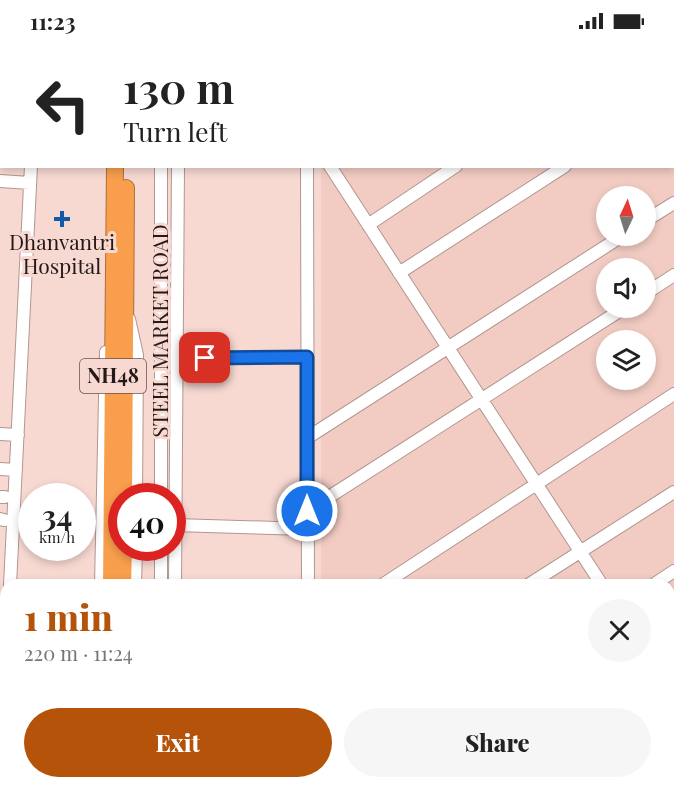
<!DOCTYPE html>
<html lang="en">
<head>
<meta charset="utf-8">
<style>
	:root { --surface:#fff; --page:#f6f6f6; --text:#222; --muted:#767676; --accent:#b45309 }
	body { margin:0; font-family:"Playfair Display",serif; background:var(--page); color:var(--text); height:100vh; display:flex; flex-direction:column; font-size:22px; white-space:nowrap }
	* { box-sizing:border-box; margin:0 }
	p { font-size:20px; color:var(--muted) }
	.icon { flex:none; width:33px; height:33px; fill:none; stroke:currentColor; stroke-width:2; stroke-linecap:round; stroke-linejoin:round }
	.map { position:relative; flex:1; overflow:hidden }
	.sheet { position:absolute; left:0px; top:537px; width:675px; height:210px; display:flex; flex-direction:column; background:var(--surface); border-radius:18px 18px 0 0; box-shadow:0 3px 9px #0003 }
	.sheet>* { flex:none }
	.top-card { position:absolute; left:0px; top:0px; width:675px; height:126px; box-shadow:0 3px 9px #0003; background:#fff; color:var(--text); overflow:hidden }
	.needle { width:39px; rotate:4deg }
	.fabs { position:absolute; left:596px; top:144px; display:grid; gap:12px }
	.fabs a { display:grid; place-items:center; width:60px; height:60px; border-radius:50%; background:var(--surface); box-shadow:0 3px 9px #0003; font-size:30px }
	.speed { position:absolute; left:18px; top:441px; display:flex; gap:12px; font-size:30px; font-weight:700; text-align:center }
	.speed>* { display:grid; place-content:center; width:78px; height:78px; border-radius:50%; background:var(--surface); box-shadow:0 3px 9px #0003; line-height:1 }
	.speed small { font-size:15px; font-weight:400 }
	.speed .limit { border:9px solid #d22; background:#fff; color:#111 }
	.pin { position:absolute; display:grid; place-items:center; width:51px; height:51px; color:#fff; margin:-26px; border-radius:12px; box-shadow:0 3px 9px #0006 }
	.me { position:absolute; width:66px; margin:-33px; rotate:0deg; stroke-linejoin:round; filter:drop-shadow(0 0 4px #0008) }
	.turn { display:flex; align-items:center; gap:21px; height:126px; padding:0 24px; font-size:27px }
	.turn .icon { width:78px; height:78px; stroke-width:2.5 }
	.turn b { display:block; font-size:42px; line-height:51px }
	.round { display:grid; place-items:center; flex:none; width:63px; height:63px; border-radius:32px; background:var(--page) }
	.overview { display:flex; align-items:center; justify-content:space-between; height:102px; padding:0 24px }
	h1 { font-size:36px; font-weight:800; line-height:45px; color:var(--accent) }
	.cta { display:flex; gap:12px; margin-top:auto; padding:12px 24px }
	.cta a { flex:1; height:69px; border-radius:36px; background:var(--accent); color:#fff; font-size:24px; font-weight:800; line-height:69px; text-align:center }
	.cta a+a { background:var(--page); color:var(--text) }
	.status { display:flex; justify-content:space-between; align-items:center; height:42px; padding:0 30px; background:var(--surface); direction:ltr }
	.status svg { height:16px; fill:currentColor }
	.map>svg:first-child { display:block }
</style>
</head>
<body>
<div class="status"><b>11:23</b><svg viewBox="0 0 49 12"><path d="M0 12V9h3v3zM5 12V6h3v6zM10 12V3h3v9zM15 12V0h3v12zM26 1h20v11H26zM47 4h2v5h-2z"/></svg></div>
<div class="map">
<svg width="674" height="747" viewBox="0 0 674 747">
	<rect width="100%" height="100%" fill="#f7d9d2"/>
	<path fill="#f2ccc3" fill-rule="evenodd" d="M472,0H674V690L669,693V543H321V125L674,124V2L469,1ZM606,154H645V194H606ZM606,226H645V266H606ZM606,298H645V338H606Z
		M674,721V747H634L644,741H669V724Z
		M322,741H596L587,747H322Z"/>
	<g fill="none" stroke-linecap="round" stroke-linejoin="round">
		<defs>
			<path id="minor" d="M178,0V2
				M37,2V0
				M161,2V0
				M309,2V0
				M450,2L453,0
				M642,2L644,0
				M307,124L308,543
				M330,124L602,543
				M0,139L30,141
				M645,179L674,161
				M368,183L456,124
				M399,231L565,124
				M645,252L674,233
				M129,277L137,313L136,454
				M205,316L307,315
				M0,392L18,393
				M307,396L622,194
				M0,427L16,428
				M161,454V124
				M0,455H5
				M307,469L624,266
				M0,477L4,478
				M175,483L308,487
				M161,506V543
				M10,543L31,124
				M101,543L106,310
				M135,543L136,506
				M175,543L178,124
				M382,543L674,352
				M528,543L674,450
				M653,543L674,529
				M0,579H6
				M0,601H6
				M669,605L674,602
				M669,646L674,654
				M669,698L674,695
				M669,722L674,718
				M0,738L6,616
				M161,741V747
				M8,747L9,741
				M99,747V741
				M133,747V741
				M173,747V741
				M308,747V741
				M324,747L334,741
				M461,747L470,741
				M596,747L605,741
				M630,747L639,741"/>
			<path id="highway" d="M122,0V2
				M124,454L126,146
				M111,543L115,124
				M123,543L124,506
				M120,747V741"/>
		</defs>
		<use href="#minor" stroke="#b29690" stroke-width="14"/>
		<use href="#highway" stroke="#ae6f3a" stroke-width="18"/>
		<use href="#minor" stroke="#fff" stroke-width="12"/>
		<use href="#highway" stroke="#f89e4d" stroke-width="16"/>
	</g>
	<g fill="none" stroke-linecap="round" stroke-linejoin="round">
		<defs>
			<path id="route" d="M205,316L307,315V469"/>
		</defs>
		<use href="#route" stroke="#114b97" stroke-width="15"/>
		<use href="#route" stroke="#1a73e8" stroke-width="10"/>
	</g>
	<path fill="#115baa" stroke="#f7d9d2" stroke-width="2" d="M59 168h6v6h6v6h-6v6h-6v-6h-6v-6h6z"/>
	<g text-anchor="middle" stroke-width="6" stroke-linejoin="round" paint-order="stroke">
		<rect fill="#f7d9d2" stroke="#63534f" stroke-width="1.5" x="80" y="317" width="66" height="34" rx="4.5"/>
		<g font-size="20" font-weight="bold" fill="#241917">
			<text x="113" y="341">NH48</text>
		</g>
		<g font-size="21" fill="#241917" stroke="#f7d9d2">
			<text x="62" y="208">Dhanvantri<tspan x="62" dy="24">Hospital</tspan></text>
		</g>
		<g font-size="21" fill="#241917" stroke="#f7d9d2">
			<text transform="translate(161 289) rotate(-90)" y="7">STEEL MARKET ROAD</text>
		</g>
	</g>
</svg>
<div class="fabs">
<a><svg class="needle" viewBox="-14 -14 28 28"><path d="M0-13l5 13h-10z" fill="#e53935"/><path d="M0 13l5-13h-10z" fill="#767676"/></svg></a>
<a><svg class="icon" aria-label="sound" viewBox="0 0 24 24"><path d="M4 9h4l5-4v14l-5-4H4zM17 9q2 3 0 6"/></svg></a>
<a><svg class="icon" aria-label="layers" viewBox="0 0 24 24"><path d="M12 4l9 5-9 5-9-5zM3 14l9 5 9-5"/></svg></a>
</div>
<div class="speed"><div>34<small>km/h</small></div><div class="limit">40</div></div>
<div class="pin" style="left:205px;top:316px;background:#d93025"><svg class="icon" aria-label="arrive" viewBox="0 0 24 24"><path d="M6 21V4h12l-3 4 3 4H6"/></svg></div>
<svg class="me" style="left:307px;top:469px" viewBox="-20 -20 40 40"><circle r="17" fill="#1a73e8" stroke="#fff" stroke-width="3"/><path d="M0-11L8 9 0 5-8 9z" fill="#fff"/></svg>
<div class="top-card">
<div class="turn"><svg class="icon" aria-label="left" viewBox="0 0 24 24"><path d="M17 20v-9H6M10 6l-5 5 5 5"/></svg><div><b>130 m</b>Turn left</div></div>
</div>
<section class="sheet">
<div class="overview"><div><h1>1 min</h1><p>220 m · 11:24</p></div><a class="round"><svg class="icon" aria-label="close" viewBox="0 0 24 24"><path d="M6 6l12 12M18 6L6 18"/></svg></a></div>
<div class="cta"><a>Exit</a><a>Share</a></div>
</section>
</div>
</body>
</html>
